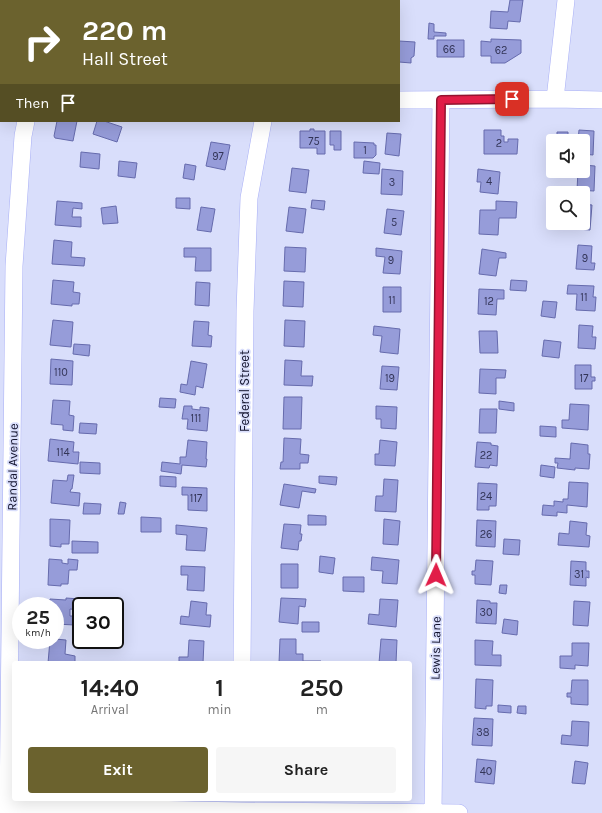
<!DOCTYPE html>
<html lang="en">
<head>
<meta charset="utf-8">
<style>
	:root { --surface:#fff; --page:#f6f6f6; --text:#222; --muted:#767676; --accent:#6b622e }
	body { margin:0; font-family:Karla,sans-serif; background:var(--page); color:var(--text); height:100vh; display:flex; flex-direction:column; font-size:15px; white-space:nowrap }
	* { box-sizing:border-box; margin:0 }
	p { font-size:13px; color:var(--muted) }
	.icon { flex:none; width:22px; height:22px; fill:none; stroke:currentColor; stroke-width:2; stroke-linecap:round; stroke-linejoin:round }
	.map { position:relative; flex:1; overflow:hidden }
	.sheet { position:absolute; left:12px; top:661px; width:400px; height:140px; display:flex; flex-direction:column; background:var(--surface); border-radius:4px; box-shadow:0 4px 16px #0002 }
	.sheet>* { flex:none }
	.hud { position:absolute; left:0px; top:0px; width:400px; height:122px; box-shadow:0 4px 16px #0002; background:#6b622e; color:#fff; overflow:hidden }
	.buttons { position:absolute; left:546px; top:134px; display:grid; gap:8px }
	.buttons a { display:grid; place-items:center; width:44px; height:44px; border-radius:4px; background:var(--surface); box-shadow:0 4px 16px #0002; font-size:20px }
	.speed { position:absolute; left:12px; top:597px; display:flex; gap:8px; font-size:20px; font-weight:700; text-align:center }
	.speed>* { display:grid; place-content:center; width:52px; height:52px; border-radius:50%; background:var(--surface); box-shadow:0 4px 16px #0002; line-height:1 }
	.speed small { font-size:10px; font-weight:400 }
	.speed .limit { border:2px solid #111; border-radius:6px; background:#fff; color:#111 }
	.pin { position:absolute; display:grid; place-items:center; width:34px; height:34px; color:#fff; margin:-17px; border-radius:8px; box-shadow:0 2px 6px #0006 }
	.me { position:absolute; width:44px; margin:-22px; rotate:1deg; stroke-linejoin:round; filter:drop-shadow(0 0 3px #0008) }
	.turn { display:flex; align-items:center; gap:14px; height:84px; padding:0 16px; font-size:18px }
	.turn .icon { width:52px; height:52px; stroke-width:2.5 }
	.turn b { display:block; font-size:28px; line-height:34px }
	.then { display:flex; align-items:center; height:38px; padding:0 16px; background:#0003; gap:8px; font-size:15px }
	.eta { display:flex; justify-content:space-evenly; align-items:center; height:68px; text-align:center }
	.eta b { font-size:24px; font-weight:700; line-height:28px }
	.primary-button { display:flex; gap:8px; margin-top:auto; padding:8px 16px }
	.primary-button a { flex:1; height:46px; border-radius:4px; background:var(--accent); color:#fff; font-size:16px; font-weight:700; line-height:46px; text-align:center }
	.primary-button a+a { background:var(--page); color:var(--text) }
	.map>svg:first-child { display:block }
</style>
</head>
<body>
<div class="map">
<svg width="602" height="813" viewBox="0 0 602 813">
	<rect width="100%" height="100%" fill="#d9defb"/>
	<path fill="#969cd9" stroke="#666bad" d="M510,0H523L520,22L508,21L507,29L490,28L491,11L508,12Z
		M429,23L434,24V32L446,33V36H434V39H428Z
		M491,39L521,40V53L505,63H491V56H481V41L491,42Z
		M437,40H464V57H437Z
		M399,41L415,42L414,56L411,58V63L399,62Z
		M57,121H77L73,141L55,138L54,136Z
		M97,121H104L122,127L117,142L93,134Z
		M310,129H314V131H325V154H317V148H300V131H310Z
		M484,130H501V136H504V142H508V139H518L517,154H484Z
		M579,130L594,131L593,155L583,154V141H578Z
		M330,131H341V150H334V145H330Z
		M557,132H568V141H557Z
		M387,133L401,134L399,156L385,154Z
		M211,142L230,145L225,170L206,166Z
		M354,142L374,143V145H376V155L373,158H354Z
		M81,152L100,154L99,169L80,167Z
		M119,161L137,163L135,178L118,176Z
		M364,161L380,163L379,174L363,173Z
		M185,164L196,166L194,180L183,178Z
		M583,165L595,166L594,191L577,190L578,171H583Z
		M292,168L309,170L306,193L289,191Z
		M382,169L403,171L402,195L381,194Z
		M478,169L500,172L498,194L480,192L481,182H477Z
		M176,198H190V209L176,208Z
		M312,200L325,201L324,210L311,208Z
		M57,201L82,203V209L73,208L72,217H81V227L55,225Z
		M496,201L517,202L516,218H499L498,235L479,234L480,210H496Z
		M583,204L592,205L590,230L577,229V223H583Z
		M116,206L118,223L103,224L101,208Z
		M201,207L215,209L211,232L197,230Z
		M289,207L306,209L303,233L286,231Z
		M387,209L404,211L401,235L384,233Z
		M54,240L72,242L71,257L85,258L84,266L52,264Z
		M578,245L592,246L591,263H595L594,270L576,269Z
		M285,247L306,248L305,272L284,271Z
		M184,248H211V271H195L196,257H184Z
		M376,248L402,251L400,274L383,273L385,257L376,256Z
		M482,249L506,253V258H499L496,276L479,274Z
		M53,280L74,282L73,292L80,293L79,304H72V306L51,304Z
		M511,280L527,281L526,291L510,290Z
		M284,281L304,282L303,307L283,306Z
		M196,282L210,283L209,306L195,305Z
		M568,285L594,286L593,297H596L595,311L576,310L577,294H567Z
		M383,287H401V312H383Z
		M479,289L504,290V299H497L496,315L478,314Z
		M543,301L557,302L555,318L541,316Z
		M53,320L73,322L71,347L50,345Z
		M285,320L305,321L304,347L284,346Z
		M194,321L209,322L208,335L212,336L211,347L192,346Z
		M579,325L593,326L592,337H596L595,349L578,348Z
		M374,326L400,329L398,354L380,352L382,336L373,335Z
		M479,331H497L498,353H480Z
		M544,340L561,342L559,358L542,356Z
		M74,344L90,345L89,356L73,354Z
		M51,359L73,361L72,385L50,384Z
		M285,360L302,361L301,376H313L312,386L284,385Z
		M191,361L207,364L203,388L196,386L195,395L180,392L181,384L187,385Z
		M575,365H591V377H595V381H592V389H575Z
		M382,366L399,367L397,390L380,389Z
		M480,369L506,370L505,378H496V394L479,393Z
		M284,397H302L301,429H283Z
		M160,398L176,399L175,408L159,407Z
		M53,400L70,401L69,415L74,416L73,431L63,430V425L51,424Z
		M499,401L514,403V411L499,409Z
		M570,404L589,405L588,430L562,428V420H569Z
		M184,406H192V409L200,410V407L209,408L207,431L187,429L188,419H182Z
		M376,406L397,407L396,429L381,428V419H376Z
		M480,409H497L496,433H479Z
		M80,423L97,424L96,434L79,433Z
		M540,426L556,427V437L540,436Z
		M284,438L301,439L300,454L309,455L308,463H300V469H280L281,462H283Z
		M50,439L74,442L73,452H79L78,464L48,461Z
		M188,440L207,442L206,459H207L206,467L182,465L181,474L161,471L162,462L180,464V457H186Z
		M380,440L397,442L395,466L375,465V454H379Z
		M477,442L491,443V445L498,446L497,466L490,465L489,468L475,467Z
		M571,443L588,445V454H590L589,469L575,468V470L557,468L558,463H555V458L570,459Z
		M80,462L100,463V474L80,473Z
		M541,465L555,467L554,478L540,476Z
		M68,475H74L72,489H71L70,492L80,493L79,506L51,503L53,480L67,481Z
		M160,476L176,477V487L160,486Z
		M319,476L337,477L336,485L319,483Z
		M384,479L398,480L396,512L375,511L376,496H383Z
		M569,482L588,483L587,507L567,505V513L557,512V516L542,515L543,505L554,506V501L563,502V499H568Z
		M478,483L497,484L496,506H489V510H477Z
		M284,484L316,489L315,493L302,491L299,508L280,505Z
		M182,487L207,488V511L188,510V495H182Z
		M120,502L126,503L124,514H118Z
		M84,503L101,504L100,514H83Z
		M308,515L326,516V525H308Z
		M141,517L161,518V532H141Z
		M50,519L70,520L69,544H61V547L50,546Z
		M384,519L400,521L398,545L383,544Z
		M477,520L496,521L495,547L476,546Z
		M570,521L587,523L586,535L590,536L589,547L558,545L559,533L569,534Z
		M284,524L301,525L300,534H302L301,541H299L298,550L281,548Z
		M176,525L207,528L205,551L186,550L187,535L176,534Z
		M504,539L520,540L519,555L503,554Z
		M72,541L98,542V553H72Z
		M320,556L335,558L333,574L319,572Z
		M372,557L399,560L397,584L382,583L383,571L371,570Z
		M49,559L62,560V563L68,564V559L78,560L77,570H69L68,584H61V586L48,585Z
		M476,560L493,561L491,585L475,584V575H472V571H475Z
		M571,561L586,562V571H589V578L586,577V586L570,585Z
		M281,564H298V588H281Z
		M181,566L205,567L204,591L187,590L188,575H181Z
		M343,577H364V592L343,591Z
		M500,585H507L506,594L499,593Z
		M66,598L80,599L79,610L70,609V616H76L75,625L55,624V606H49L50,599L66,600Z
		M281,598L306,599L305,607L299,606L298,624L279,622Z
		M380,599L398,600L396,627L368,624L369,614L379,615Z
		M477,600L490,601V603H497L496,624L476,623Z
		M191,601L207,603L206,615H211L210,627L180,624L181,616L189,617Z
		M574,601L590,602L588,626L573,625Z
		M504,619L518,621L517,635L502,633Z
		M302,622H319V632H302Z
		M55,639L66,640L65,654L75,656V663H48L50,640H55Z
		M280,639H296V654H303V661H321V663H303V662H296V663H279Z
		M381,639L397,640L396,663H379Z
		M189,640L204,641L203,663H179V657H188Z
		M475,640L493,641L492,655H501V666L475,665Z
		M572,643H589L588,666L575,665V669L560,668V656H572Z
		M476,679L493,680L492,706H486V709L475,708Z
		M572,680H588V705L571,704V697H567V693H571Z
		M498,705L511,706V713L498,712Z
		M518,706H526V714L517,713Z
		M474,718L493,719L492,746L472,745Z
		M572,721L589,722L588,746L561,744L562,735L571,736Z
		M477,759L496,761L494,784L475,782Z
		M575,761L588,763L585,784L572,783Z"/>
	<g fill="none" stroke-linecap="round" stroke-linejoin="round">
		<defs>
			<path id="street" d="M54,1V0
				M299,1V0
				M0,52L1,53
				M555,99L566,0
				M399,100L555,99L602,100
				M242,663L245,311L249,198L263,121
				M0,806L241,811L459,813
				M8,813L14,266L23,136L26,121
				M433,813L441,100"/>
		</defs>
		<use href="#street" stroke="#a7aef6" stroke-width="18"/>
		<use href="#street" stroke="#fff" stroke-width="17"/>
	</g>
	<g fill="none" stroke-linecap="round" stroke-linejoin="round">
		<defs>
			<path id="route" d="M436,575L441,100L512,99"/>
		</defs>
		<use href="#route" stroke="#92132f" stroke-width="10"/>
		<use href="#route" stroke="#e11d48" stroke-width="7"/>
	</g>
	<g text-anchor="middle" stroke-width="3.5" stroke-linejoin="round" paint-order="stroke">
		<g font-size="11" fill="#333558">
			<text x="449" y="53">66</text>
			<text x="501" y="54">62</text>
			<text x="314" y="145">75</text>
			<text x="499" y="147">2</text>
			<text x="365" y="154">1</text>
			<text x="218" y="160">97</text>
			<text x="489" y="185">4</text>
			<text x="392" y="186">3</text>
			<text x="394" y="226">5</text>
			<text x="585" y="262">9</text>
			<text x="391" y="264">9</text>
			<text x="584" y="301">11</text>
			<text x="392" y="304">11</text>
			<text x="489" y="305">12</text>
			<text x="61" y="376">110</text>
			<text x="390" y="382">19</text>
			<text x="584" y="382">17</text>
			<text x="196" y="422">111</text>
			<text x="63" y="456">114</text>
			<text x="486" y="459">22</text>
			<text x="486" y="500">24</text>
			<text x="196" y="502">117</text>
			<text x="486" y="538">26</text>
			<text x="579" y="578">31</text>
			<text x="486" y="616">30</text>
			<text x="483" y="736">38</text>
			<text x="486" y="775">40</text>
		</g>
		<g font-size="13" fill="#12132d" stroke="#d9defb">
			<text transform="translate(244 391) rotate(-90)" y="5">Federal Street</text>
			<text transform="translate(12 467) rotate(-89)" y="5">Randal Avenue</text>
			<text transform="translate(435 648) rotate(-89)" y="5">Lewis Lane</text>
		</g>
	</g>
</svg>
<div class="buttons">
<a><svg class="icon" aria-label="sound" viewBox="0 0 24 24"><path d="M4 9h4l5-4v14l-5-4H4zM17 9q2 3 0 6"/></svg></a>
<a><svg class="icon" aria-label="search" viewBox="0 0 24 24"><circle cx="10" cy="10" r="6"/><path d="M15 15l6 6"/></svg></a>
</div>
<div class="speed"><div>25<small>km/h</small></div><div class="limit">30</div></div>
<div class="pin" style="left:512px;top:99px;background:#d93025"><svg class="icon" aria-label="arrive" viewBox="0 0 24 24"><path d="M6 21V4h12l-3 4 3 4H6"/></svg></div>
<svg class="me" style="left:436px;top:575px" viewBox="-20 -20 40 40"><path d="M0-17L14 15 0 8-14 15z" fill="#e11d48" stroke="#fff" stroke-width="4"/></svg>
<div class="hud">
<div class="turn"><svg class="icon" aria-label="right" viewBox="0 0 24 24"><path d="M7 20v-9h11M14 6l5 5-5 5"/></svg><div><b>220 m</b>Hall Street</div></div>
<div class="then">Then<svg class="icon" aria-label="arrive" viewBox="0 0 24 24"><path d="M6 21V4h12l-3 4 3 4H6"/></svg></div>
</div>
<section class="sheet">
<div class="eta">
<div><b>14:40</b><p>Arrival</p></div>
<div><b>1</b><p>min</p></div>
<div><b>250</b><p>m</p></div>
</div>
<div class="primary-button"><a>Exit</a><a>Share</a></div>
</section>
</div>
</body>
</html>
